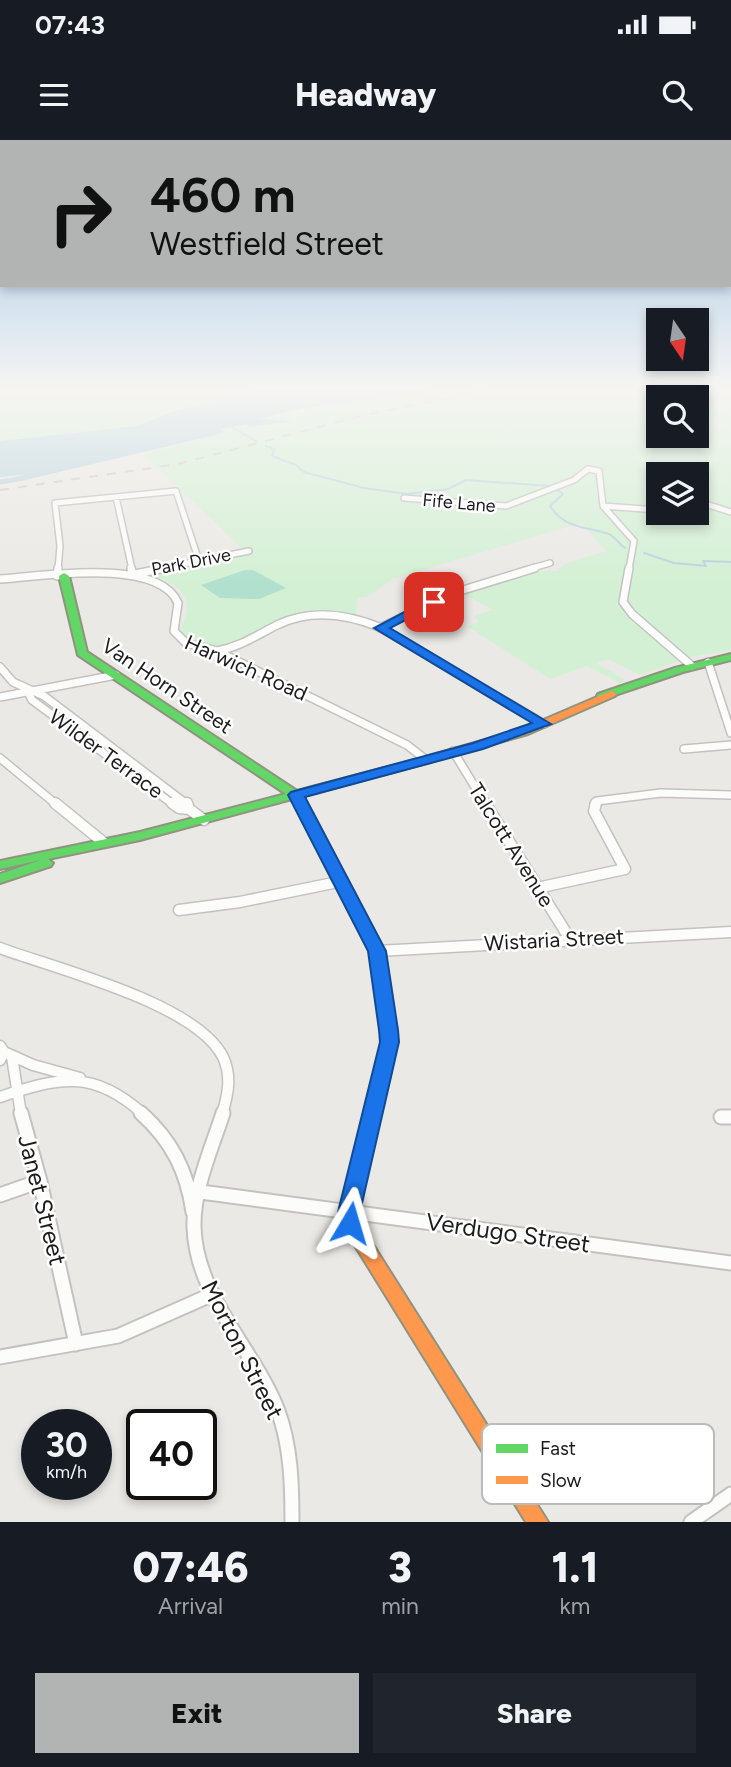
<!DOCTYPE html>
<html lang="en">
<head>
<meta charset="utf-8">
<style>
	:root { --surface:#171b24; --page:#20242c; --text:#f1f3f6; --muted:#9ea1a6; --accent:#b2b3b3 }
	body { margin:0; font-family:Figtree,sans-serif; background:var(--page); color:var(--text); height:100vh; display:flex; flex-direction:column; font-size:26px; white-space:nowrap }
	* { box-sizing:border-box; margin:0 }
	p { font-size:23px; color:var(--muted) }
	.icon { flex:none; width:38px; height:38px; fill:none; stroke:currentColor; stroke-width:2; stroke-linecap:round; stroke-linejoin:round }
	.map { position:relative; height:1382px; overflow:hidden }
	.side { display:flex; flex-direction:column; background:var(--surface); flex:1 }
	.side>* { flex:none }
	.top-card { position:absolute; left:0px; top:0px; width:732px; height:147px; box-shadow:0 4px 10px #0003; background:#b2b3b3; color:#111; overflow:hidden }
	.needle { width:46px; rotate:167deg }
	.buttons { position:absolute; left:646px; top:168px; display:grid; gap:14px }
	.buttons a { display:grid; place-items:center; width:63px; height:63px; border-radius:0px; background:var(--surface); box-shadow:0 4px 10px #0003; font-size:35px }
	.speed { position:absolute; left:21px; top:1269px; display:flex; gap:14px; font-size:35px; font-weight:700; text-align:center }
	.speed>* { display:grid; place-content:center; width:91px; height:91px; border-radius:50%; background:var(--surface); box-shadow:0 4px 10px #0003; line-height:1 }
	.speed small { font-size:18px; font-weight:400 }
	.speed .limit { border:4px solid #111; border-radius:10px; background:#fff; color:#111 }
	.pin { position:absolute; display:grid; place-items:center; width:60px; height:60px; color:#fff; margin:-30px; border-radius:14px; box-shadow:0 4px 10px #0006 }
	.me { position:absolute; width:77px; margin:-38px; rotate:7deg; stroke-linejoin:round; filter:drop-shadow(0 0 5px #0008) }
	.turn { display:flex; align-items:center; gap:24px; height:147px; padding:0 35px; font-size:32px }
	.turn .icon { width:91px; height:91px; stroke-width:2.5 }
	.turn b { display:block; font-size:49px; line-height:60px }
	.eta { display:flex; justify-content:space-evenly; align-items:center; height:119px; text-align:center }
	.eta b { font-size:42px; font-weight:800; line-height:49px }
	.action { display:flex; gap:14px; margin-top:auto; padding:14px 35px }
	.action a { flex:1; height:80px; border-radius:0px; background:var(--accent); color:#111; font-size:28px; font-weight:800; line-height:80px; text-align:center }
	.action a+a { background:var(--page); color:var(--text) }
	.status { display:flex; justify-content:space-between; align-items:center; height:49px; padding:0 35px; background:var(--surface); direction:ltr }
	.status svg { height:19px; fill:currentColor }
	header { display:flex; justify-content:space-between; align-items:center; height:91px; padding:0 35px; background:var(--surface); font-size:32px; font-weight:800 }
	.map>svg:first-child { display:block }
</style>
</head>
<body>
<div class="status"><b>07:43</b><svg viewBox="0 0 49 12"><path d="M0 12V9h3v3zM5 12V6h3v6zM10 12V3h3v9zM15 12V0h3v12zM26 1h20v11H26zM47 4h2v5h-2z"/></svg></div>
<header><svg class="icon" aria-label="menu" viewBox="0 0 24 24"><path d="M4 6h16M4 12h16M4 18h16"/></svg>Headway<svg class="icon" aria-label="search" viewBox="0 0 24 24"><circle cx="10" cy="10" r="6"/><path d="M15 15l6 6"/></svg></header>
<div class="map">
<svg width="731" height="1382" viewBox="0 0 731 1382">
	<rect width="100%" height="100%" fill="#eae9e5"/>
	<path fill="#d3f0d4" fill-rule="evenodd" d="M0,250H253L169,273L137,286L0,301Z
		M441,250H731V510L690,517L640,535L608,519L596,523L626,540L620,543L587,526L550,539L467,486L479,482L473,476L493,470L464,454L542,431H557L565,424L606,411L581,383L392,439L367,457L358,458L356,475C342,473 322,470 308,475C284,482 192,536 181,487C199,453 174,443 145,433L248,414L143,314L220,294L226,286L247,284L249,287L292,281L254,280L338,263ZM658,257H696V296H658ZM658,334H696V373H658Z"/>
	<path fill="#b1e0ce" d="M245,430H253L286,448L259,459L220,458L201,445Z"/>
	<path fill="#b9d3dd" d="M253,250H441L300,269L258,279L294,281L249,287L247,284L221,289L224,292L220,294L25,340L23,335L0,337V301L137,286L169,273Z"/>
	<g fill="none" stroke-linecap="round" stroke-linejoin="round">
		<path stroke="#b9d3dd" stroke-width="2" d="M227,284L257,302
			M266,306L274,309L272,316L296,325L304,332L364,348L407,354L448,349L466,340L549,346
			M555,349L563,354L550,366C565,389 585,386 609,394C614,396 619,404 625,408
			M644,413L674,423L706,426L703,421L731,422"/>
		<path stroke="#b9d3dd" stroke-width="5" d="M0,342L24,338"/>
		<defs>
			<path id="street-far3" d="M116,357L132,429
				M404,358L506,366L574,340L588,329L599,331L603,366L634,401L629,429
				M696,361L731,372
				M603,366L658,370
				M58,429L60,406L55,363L176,351L199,421
				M158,429L249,411
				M529,429L550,423"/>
			<path id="street-far2" d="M131,428L133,435
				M629,428L623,462L632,474L692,526
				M135,434L166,428
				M57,436L58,428
				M0,439C41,436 159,417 178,463L174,491L186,503L217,511L407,605L425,619
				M380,488L450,454L535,428
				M217,511C240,507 257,495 277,485C310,469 347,474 379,487L544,584
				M708,522L731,593
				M0,527L13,542L44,556L188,665
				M28,552L32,560L174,665
				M0,557L116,535
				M684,609L731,605
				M453,611L486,665
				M0,618L57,665
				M594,665L597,661L661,653L731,655"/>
			<path id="street-far1" d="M55,663L103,702
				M172,663L179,668L189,669
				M187,663L189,669L204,680
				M485,663L570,799
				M537,748L625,729L594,671L596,663
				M179,770L240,762L343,741
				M0,808C56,829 196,863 223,917C232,936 228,955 222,974
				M377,811L731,792
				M0,906L4,912L0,920
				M4,912L33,925L80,938
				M12,917L21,974
				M0,957C59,937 94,929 143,974"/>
			<path id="street" d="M21,973L40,1041L76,1204
				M141,973C172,1001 187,1031 193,1072
				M223,973C212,1008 193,1049 194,1087C196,1157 254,1209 278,1271C291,1306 292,1345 292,1382
				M721,977H731
				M201,1052L731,1123
				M0,1055L40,1041
				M0,1217L118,1196L213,1154
				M691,1382L731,1354"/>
			<path id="fast" d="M64,433L69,436L87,512L297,651L426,617L432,620L430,622L303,656L384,811L397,902L388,935L383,937L378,935L375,931L383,902L370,811L292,659L140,700L48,719L53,723L51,726L0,743V734L41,720L0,729V721L140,692L286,654L78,515L59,436Z
				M731,514V520L683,532L606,558H598L597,556L598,554L675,528Z"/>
			<path id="slow" d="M611,551L615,552L616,554L615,556L528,594L426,623L420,620L422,618L520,590Z
				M383,925L388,927L391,931L357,1072L358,1081L548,1382H526L341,1083V1072L375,931L378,927Z"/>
		</defs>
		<use href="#street-far3" stroke="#c3c2c1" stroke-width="8"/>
		<use href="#street-far2" stroke="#c3c2c1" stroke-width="10"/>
		<use href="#street-far1" stroke="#c3c2c1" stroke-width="13"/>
		<use href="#street" stroke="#c3c2c1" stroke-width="17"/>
		<use href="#fast" stroke="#90937e" stroke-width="4"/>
		<use href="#slow" stroke="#90937e" stroke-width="4"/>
		<use href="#street-far3" stroke="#fcfcfb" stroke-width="5"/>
		<use href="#street-far2" stroke="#fcfcfb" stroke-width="7"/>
		<use href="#street-far1" stroke="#fcfcfb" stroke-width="10"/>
		<use href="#street" stroke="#fcfcfb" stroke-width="13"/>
		<use href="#fast" fill="#63d668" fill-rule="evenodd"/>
		<use href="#slow" fill="#ff974d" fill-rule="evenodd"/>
		<path stroke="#c9c9c8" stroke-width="2" stroke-dasharray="9 9" stroke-linecap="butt" d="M0,350L178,324L361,276L486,250"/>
	</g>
	<linearGradient id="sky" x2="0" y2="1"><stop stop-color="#95c0e4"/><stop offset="0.56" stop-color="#f6f5f3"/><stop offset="1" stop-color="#f6f5f3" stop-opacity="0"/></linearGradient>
	<rect width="731" height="444" fill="url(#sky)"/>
	<path fill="#1a73e8" stroke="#114b97" stroke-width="2" d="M429,459L440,462L390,488L551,584L483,609L305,657L386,811L398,890L399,902L360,1072L361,1083L358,1090L350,1092L343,1090L338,1072L380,902L379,890L368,811L288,655L291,652L473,603L532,583L374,488Z"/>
	<g text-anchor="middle" stroke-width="5" stroke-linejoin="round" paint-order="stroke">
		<g font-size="18" fill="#1c1c1c" stroke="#fff">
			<text transform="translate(459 363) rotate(5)" y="6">Fife Lane</text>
			<text transform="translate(191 422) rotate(-11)" y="6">Park Drive</text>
		</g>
		<g font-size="21" fill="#1c1c1c" stroke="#fff">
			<text transform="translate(246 528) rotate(24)" y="7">Harwich Road</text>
			<text transform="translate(167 546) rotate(34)" y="7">Van Horn Street</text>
			<text transform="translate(106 614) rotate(36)" y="7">Wilder Terrace</text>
			<text transform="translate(511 705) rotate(58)" y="7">Talcott Avenue</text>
			<text transform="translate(554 800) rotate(-3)" y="7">Wistaria Street</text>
		</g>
		<g font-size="24" fill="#1c1c1c" stroke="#fff">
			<text transform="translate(42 1060) rotate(76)" y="8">Janet Street</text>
			<text transform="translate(508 1093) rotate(8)" y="8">Verdugo Street</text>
			<text transform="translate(242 1210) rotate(63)" y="8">Morton Street</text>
		</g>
	</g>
	<rect x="482" y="1284" width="232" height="80" rx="10" fill="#fff" stroke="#bbb" stroke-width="2"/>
	<rect x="496" y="1304" width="32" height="9" fill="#63d668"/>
	<rect x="496" y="1336" width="32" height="8" fill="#ff974d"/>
	<g font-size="19" fill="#1c1c1c">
		<text x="540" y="1315">Fast</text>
		<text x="540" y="1347">Slow</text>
	</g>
</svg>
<div class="buttons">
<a><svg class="needle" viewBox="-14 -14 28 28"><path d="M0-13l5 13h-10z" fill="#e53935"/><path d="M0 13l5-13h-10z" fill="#9ea1a6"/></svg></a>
<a><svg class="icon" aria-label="search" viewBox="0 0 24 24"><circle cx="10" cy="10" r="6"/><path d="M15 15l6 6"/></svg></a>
<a><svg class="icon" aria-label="layers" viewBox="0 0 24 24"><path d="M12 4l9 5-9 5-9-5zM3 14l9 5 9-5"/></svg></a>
</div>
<div class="speed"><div>30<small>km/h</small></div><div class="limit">40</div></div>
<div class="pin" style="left:434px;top:462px;background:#d93025"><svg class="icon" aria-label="arrive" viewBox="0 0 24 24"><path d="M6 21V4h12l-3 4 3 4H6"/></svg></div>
<svg class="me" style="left:350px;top:1083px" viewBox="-20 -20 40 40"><path d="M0-17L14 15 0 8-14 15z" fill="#1a73e8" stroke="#fff" stroke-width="4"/></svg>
<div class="top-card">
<div class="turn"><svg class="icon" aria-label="right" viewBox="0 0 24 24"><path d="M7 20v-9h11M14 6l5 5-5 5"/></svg><div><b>460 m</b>Westfield Street</div></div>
</div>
</div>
<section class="side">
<div class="eta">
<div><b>07:46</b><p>Arrival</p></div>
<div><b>3</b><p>min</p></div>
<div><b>1.1</b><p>km</p></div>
</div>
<div class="action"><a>Exit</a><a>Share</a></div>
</section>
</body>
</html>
